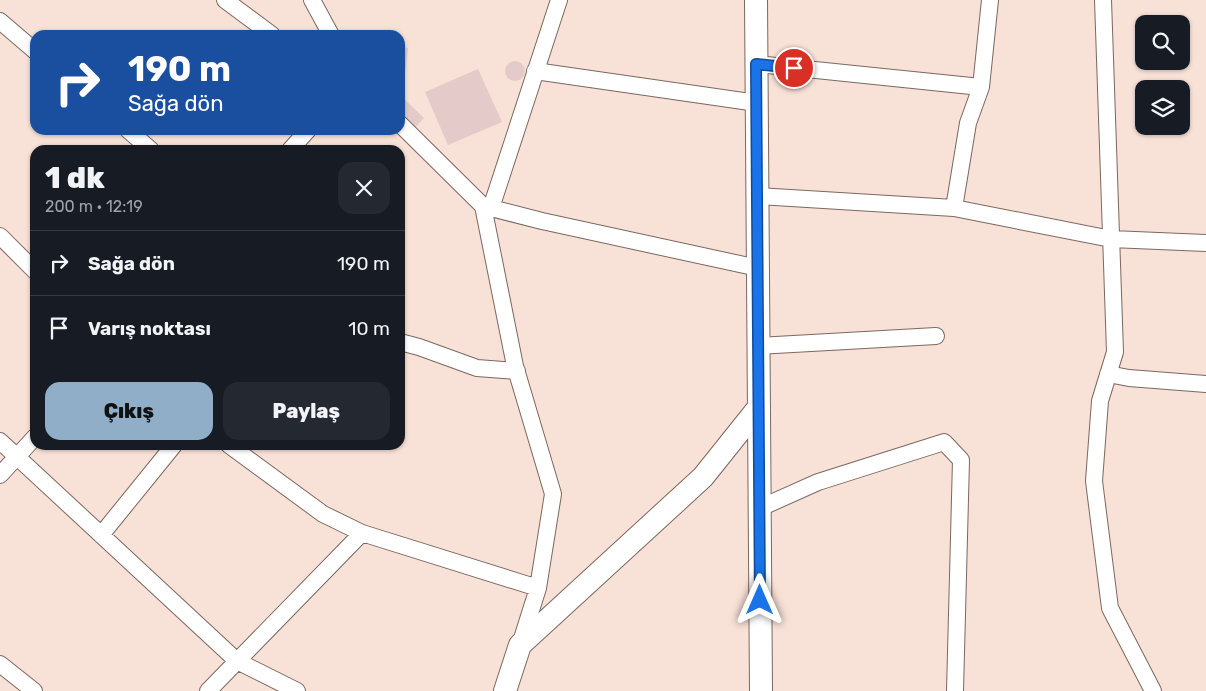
<!DOCTYPE html>
<html lang="tr">
<head>
<meta charset="utf-8">
<style>
	:root { --surface:#171b24; --page:#242831; --text:#f1f3f6; --muted:#9ea1a6; --line:#363941; --accent:#90aec8 }
	body { margin:0; font-family:Rubik,sans-serif; background:var(--page); color:var(--text); height:100vh; display:flex; flex-direction:column; font-size:19px; white-space:nowrap }
	* { box-sizing:border-box; margin:0 }
	p { font-size:16px; color:var(--muted) }
	.icon { flex:none; width:28px; height:28px; fill:none; stroke:currentColor; stroke-width:2; stroke-linecap:round; stroke-linejoin:round }
	.map { position:relative; flex:1; overflow:hidden }
	.details { position:absolute; left:30px; top:145px; width:375px; height:305px; display:flex; flex-direction:column; background:var(--surface); border-radius:15px; box-shadow:0 1px 4px #0004 }
	.details>* { flex:none }
	.guide { position:absolute; left:30px; top:30px; width:375px; height:105px; border-radius:15px; box-shadow:0 1px 4px #0004; background:#1a4fa0; color:#fff; overflow:hidden }
	.buttons { position:absolute; left:1135px; top:15px; display:grid; gap:10px }
	.buttons a { display:grid; place-items:center; width:55px; height:55px; border-radius:10px; background:var(--surface); box-shadow:0 1px 4px #0004; font-size:25px }
	.pin { position:absolute; display:grid; place-items:center; width:42px; height:42px; color:#fff; margin:-21px; border:2px solid #fff; border-radius:50%; box-shadow:0 1px 5px #0007 }
	.me { position:absolute; width:55px; margin:-28px; rotate:0deg; stroke-linejoin:round; filter:drop-shadow(0 0 4px #0008) }
	.turn { display:flex; align-items:center; gap:18px; height:105px; padding:0 15px; font-size:22px }
	.turn .icon { width:65px; height:65px; stroke-width:2.5 }
	.turn b { display:block; font-size:35px; line-height:42px }
	.round { display:grid; place-items:center; flex:none; width:52px; height:52px; border-radius:15px; background:var(--page) }
	.headline { display:flex; align-items:center; justify-content:space-between; height:85px; padding:0 15px }
	h1 { font-size:30px; font-weight:800; line-height:38px }
	.primary-button { display:flex; gap:10px; margin-top:auto; padding:10px 15px }
	.primary-button a { flex:1; height:58px; border-radius:15px; background:var(--accent); color:#111; font-size:20px; font-weight:800; line-height:58px; text-align:center }
	.primary-button a+a { background:var(--page); color:var(--text) }
	ul { padding:0; list-style:none }
	li { display:flex; align-items:center; gap:15px; height:65px; padding:0 15px; border-top:1px solid var(--line) }
	li div { flex:1 }
	li b { display:block; font-size:19px }
	li em { font-style:normal }
	.map>svg:first-child { display:block }
</style>
</head>
<body>
<div class="map">
<svg width="1206" height="691" viewBox="0 0 1206 691">
	<rect width="100%" height="100%" fill="#f8e1d7"/>
	<path fill="#e4cac9" d="M400,47L408,48L404,82H400Z
		M505 71a10 10 0 1 1 20 0a10 10 0 1 1-20 0Z
		M478,69L502,122L448,145L425,92Z
		M402,97L424,118L415,128L400,113V99Z"/>
	<g fill="none" stroke-linecap="round" stroke-linejoin="round">
		<defs>
			<path id="street" d="M225,0L272,35
				M312,0L331,35
				M1103,0L1115,352L1100,401L1094,481L1110,608L1153,691
				M0,21L35,51
				M757,64L981,87
				M535,71L757,103
				M400,124L483,206L542,221L758,268
				M128,130L151,150
				M290,150L308,130
				M758,196L954,208L1111,239L1206,243
				M483,206L515,366L553,494L538,588L520,645
				M491,208L559,0
				M954,208L968,123L981,87L990,0
				M0,236L35,271
				M400,342L419,347L477,368L517,371
				M759,346L936,336
				M1108,374L1129,378L1206,384
				M0,441L237,661L297,691
				M229,445L323,514L362,533L538,588
				M0,475L35,437
				M760,508L818,482L944,442L961,460L955,691
				M101,535L174,445
				M0,664L34,691
				M208,691L362,533"/>
			<path id="secondary" d="M756,0L761,691
				M505,691L520,645L703,477L759,407"/>
		</defs>
		<use href="#street" stroke="#7c685f" stroke-width="18"/>
		<use href="#secondary" stroke="#7c685f" stroke-width="24"/>
		<use href="#street" stroke="#fff" stroke-width="16"/>
		<use href="#secondary" stroke="#fff" stroke-width="22"/>
	</g>
	<g fill="none" stroke-linecap="round" stroke-linejoin="round">
		<defs>
			<path id="route" d="M760,600L756,64L794,68"/>
		</defs>
		<use href="#route" stroke="#114b97" stroke-width="12"/>
		<use href="#route" stroke="#1a73e8" stroke-width="9"/>
	</g>
</svg>
<div class="buttons">
<a><svg class="icon" aria-label="search" viewBox="0 0 24 24"><circle cx="10" cy="10" r="6"/><path d="M15 15l6 6"/></svg></a>
<a><svg class="icon" aria-label="layers" viewBox="0 0 24 24"><path d="M12 4l9 5-9 5-9-5zM3 14l9 5 9-5"/></svg></a>
</div>
<div class="pin" style="left:794px;top:68px;background:#d93025"><svg class="icon" aria-label="arrive" viewBox="0 0 24 24"><path d="M6 21V4h12l-3 4 3 4H6"/></svg></div>
<svg class="me" style="left:760px;top:600px" viewBox="-20 -20 40 40"><path d="M0-17L14 15 0 8-14 15z" fill="#1a73e8" stroke="#fff" stroke-width="4"/></svg>
<div class="guide">
<div class="turn"><svg class="icon" aria-label="right" viewBox="0 0 24 24"><path d="M7 20v-9h11M14 6l5 5-5 5"/></svg><div><b>190 m</b>Sağa dön</div></div>
</div>
<section class="details">
<div class="headline"><div><h1>1 dk</h1><p>200 m · 12:19</p></div><a class="round"><svg class="icon" aria-label="close" viewBox="0 0 24 24"><path d="M6 6l12 12M18 6L6 18"/></svg></a></div>
<ul>
<li><svg class="icon" aria-label="right" viewBox="0 0 24 24"><path d="M7 20v-9h11M14 6l5 5-5 5"/></svg><div><b>Sağa dön</b></div><em>190 m</em></li>
<li><svg class="icon" aria-label="arrive" viewBox="0 0 24 24"><path d="M6 21V4h12l-3 4 3 4H6"/></svg><div><b>Varış noktası</b></div><em>10 m</em></li>
</ul>
<div class="primary-button"><a>Çıkış</a><a>Paylaş</a></div>
</section>
</div>
</body>
</html>
